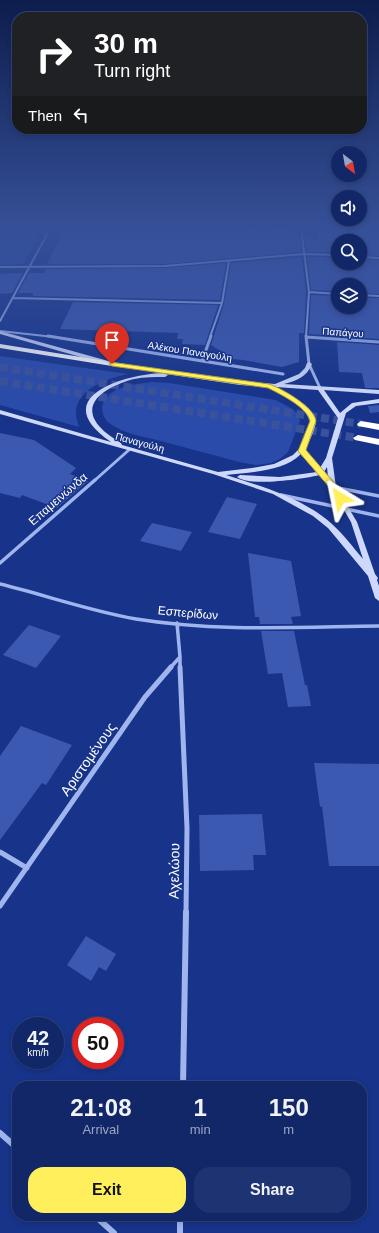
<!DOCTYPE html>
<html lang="en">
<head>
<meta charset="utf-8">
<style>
	:root { --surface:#112768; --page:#1e3371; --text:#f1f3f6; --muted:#9ca5c0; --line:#30447c; --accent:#ffef5d }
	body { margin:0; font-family:Helvetica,sans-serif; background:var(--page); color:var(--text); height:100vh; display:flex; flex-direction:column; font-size:15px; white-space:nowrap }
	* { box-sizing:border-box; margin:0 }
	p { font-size:13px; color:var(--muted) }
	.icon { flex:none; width:22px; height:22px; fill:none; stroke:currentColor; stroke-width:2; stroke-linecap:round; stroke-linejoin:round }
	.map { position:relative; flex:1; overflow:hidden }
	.panel { position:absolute; left:12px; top:1081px; width:355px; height:140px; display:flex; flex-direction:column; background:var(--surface); border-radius:16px; box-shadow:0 2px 6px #0003,0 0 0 1px var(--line) }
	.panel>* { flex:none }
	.guide { position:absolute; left:12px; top:12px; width:355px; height:122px; border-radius:16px; box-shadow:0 2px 6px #0003,0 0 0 1px var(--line); background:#202124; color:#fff; overflow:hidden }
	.needle { width:26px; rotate:149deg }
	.controls { position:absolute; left:331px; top:146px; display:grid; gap:8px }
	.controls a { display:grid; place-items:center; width:36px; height:36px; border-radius:50%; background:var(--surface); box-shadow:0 2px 6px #0003,0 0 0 1px var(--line); font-size:20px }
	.speed { position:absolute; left:12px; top:1017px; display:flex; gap:8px; font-size:20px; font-weight:700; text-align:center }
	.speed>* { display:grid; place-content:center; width:52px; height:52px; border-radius:50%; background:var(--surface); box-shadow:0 2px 6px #0003,0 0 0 1px var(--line); line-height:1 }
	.speed small { font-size:10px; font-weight:400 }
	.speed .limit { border:6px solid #d22; background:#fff; color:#111 }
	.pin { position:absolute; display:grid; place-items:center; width:34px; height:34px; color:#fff; margin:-41px -17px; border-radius:50% 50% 50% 0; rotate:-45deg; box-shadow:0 0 4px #0007 }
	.pin .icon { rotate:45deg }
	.me { position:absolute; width:44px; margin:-22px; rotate:325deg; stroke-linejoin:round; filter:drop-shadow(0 0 3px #0008) }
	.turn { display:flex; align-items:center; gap:14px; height:84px; padding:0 16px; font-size:18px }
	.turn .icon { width:52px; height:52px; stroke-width:2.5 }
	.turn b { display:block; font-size:28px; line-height:34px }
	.then { display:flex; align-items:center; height:38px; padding:0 16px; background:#0003; gap:8px; font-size:15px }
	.eta { display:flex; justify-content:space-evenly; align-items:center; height:68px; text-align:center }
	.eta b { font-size:24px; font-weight:700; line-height:28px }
	.action { display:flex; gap:8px; margin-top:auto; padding:8px 16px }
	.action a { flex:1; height:46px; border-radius:16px; background:var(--accent); color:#111; font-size:16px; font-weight:700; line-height:46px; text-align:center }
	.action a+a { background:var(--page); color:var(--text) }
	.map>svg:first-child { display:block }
</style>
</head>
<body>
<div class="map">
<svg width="379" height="1233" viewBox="0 0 379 1233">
	<rect width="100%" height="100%" fill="#17348a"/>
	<path fill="#2a4ba9" d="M40,230L24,264L0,265V233Z
		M0,356L128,374C109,378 75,389 76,414C76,418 78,423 79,427L0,405Z
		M151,382L169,383L276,400L294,410L298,415L300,421L288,452L280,459L271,463L256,465L239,462C213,455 187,448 161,441C145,437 124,434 109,423C103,418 100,408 104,401C113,386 136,384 151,382Z"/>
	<path fill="#3c59b2" d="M324,227L379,232V256L360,255V241H338V252H307L305,236L316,240L319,231H323Z
		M274,228L289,229L299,233L302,252L165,264H47L63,230L224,231L231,229L269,230Z
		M302,257L306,292L304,333H299V362L282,367L243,360L233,359L211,345L224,304L231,263Z
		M307,257H338V263H360V260H379V294L360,293V285H338V291L311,290Z
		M226,263L220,300L33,296V293H18L29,273H45V269L165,268Z
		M23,273L12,293L0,294V274Z
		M311,295L338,296V307H360V298H379V339L309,334Z
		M73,302L218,305L205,345L182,344L183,339H177L178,333L60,329Z
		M337,342L379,345V388H365L362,373L339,372Z
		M379,405V412L370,413L368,406Z
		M0,433L34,440L76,468L70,474L88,481L57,508L22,495L20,498L0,493Z
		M227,497L257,504L240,539L208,532Z
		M152,523L192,532L181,551L140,541Z
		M248,553L291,561L301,616L291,617L293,624H260L259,617H255Z
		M29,625L61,636L36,668L3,655Z
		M261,631H294L305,685H307L311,706L288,707L282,673L268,674Z
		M21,726L72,745L46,785L42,783L0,840V756Z
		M314,763L379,764V866H329L322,806L320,807Z
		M262,814L266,855H253L254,870L200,871L199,815Z
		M86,936L116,954L106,971L99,967L91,981L67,965Z"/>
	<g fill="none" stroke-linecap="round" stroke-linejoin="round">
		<path stroke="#3a529c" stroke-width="8" stroke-dasharray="8 4.5" stroke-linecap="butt" d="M0,367L361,424
			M0,381L358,438"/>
		<path stroke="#a0b5ee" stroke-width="2" d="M301,227L309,292L306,337
			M367,227L379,228
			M0,228L17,227
			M360,257L379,258
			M0,267L165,266L304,254L338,255
			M309,292L338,294
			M360,295L379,296
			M13,298L222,303
			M0,321L51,227
			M0,331L54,337
			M210,337L222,303L229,261
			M306,337H308"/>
		<path stroke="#a0b5ee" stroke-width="3" d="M48,336L283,374
			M306,336L309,364L320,388
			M306,337L379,342
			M202,361L211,336
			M94,481L130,449"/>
		<path stroke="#a0b5ee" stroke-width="3.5" d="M333,487L379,496
			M281,495L379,516
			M0,563L95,480
			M0,584C45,595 90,611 136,619C216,632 298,627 379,626
			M180,657V668
			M170,668L180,657L177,623"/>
		<path stroke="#a0b5ee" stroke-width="5" d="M180,667L187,828L186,913
			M0,852L27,868
			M0,906L145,697L171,667"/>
		<path stroke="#a0b5ee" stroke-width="6" d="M183,1086L186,912
			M0,1133L17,1148
			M95,1216L114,1233
			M180,1216V1233"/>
		<path fill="#cdd8fa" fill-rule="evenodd" d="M0,331L112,362L240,381L275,384L299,374L305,368L307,363L309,362L312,364C307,377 296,381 284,384L379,390V394L324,390L340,413L352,403L379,399V403L356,406L346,413L332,458L336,487L357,522L375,574L378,578L377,580L379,586V601L375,598L368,576L328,528L313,516L273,494L213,474L0,414V410L111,442C46,398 123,374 164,373L112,366L0,334ZM166,374L240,385L270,387V388C285,396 304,404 310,421L301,447L293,455L274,464L252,468L218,472L122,445L121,443C113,438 105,433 99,426C77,400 114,384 134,379C144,377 155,377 165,377L168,375ZM276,387L318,390L338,418L326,458L320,468L305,450C308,445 316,427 316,421C315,407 287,393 276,387ZM301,454L317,472L280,477L240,475L237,477C250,487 303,479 320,475L330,486L351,522L363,559C353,547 343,534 332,524C303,498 263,487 226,475C250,472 283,472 301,454ZM327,467L328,477L324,472Z"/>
		<path fill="#fff" fill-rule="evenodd" d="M0,344L112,362L116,364L112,366L0,348Z
			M361,421L379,424V430L358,426L357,424Z
			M358,435L379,439V445L355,440L353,438Z"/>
	</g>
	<linearGradient id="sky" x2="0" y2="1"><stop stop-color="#0d1d4c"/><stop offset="0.57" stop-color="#365098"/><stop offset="1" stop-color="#365098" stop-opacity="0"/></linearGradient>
	<rect width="379" height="399" fill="url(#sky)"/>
	<path fill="#ffef5d" stroke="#a69b3c" d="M110,362L269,384C283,389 314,407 316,421L306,450L336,485L343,498L342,499H337L330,488L298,451L310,421C307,407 280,394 268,388L112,366L110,365Z"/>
	<g text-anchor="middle" stroke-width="3" stroke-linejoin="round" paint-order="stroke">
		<g font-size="10" fill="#fff" stroke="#17348a">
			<text transform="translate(343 332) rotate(4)" y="4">Παπάγου</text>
			<text transform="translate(190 351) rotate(9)" y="4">Αλέκου Παναγούλη</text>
			<text transform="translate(140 442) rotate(15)" y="4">Παναγούλη</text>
		</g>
		<g font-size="12" fill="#fff" stroke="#17348a">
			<text transform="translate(58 499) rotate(-41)" y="4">Επαμεινώνδα</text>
			<text transform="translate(188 613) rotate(5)" y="4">Εσπερίδων</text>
		</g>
		<g font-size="14" fill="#fff" stroke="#17348a">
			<text transform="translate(88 759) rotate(-55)" y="5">Αριστομένους</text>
			<text transform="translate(174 871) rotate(-89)" y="5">Αχελώου</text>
		</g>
	</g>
</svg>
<div class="controls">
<a><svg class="needle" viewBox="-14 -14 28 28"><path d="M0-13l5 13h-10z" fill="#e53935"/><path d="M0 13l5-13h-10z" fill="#9ca5c0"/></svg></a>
<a><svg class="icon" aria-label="sound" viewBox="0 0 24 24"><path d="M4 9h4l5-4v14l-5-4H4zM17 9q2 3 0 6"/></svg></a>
<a><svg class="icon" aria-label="search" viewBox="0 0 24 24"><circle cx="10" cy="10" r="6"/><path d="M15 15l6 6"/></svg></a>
<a><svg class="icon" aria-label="layers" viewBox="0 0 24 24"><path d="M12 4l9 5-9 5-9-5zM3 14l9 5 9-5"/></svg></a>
</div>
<div class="speed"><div>42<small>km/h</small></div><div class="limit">50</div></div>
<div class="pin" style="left:112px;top:364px;background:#d93025"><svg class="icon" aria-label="arrive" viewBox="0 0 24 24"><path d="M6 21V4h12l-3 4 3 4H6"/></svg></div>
<svg class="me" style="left:340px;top:498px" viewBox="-20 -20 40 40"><path d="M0-17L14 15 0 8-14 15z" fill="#ffef5d" stroke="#fff" stroke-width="4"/></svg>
<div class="guide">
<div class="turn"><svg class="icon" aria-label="right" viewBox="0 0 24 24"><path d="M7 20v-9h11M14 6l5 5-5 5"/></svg><div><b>30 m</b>Turn right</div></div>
<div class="then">Then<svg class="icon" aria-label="left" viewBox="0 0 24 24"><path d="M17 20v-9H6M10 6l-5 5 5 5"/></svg></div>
</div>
<section class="panel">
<div class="eta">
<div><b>21:08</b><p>Arrival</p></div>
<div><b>1</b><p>min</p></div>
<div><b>150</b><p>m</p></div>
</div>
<div class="action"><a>Exit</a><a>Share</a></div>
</section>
</div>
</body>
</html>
